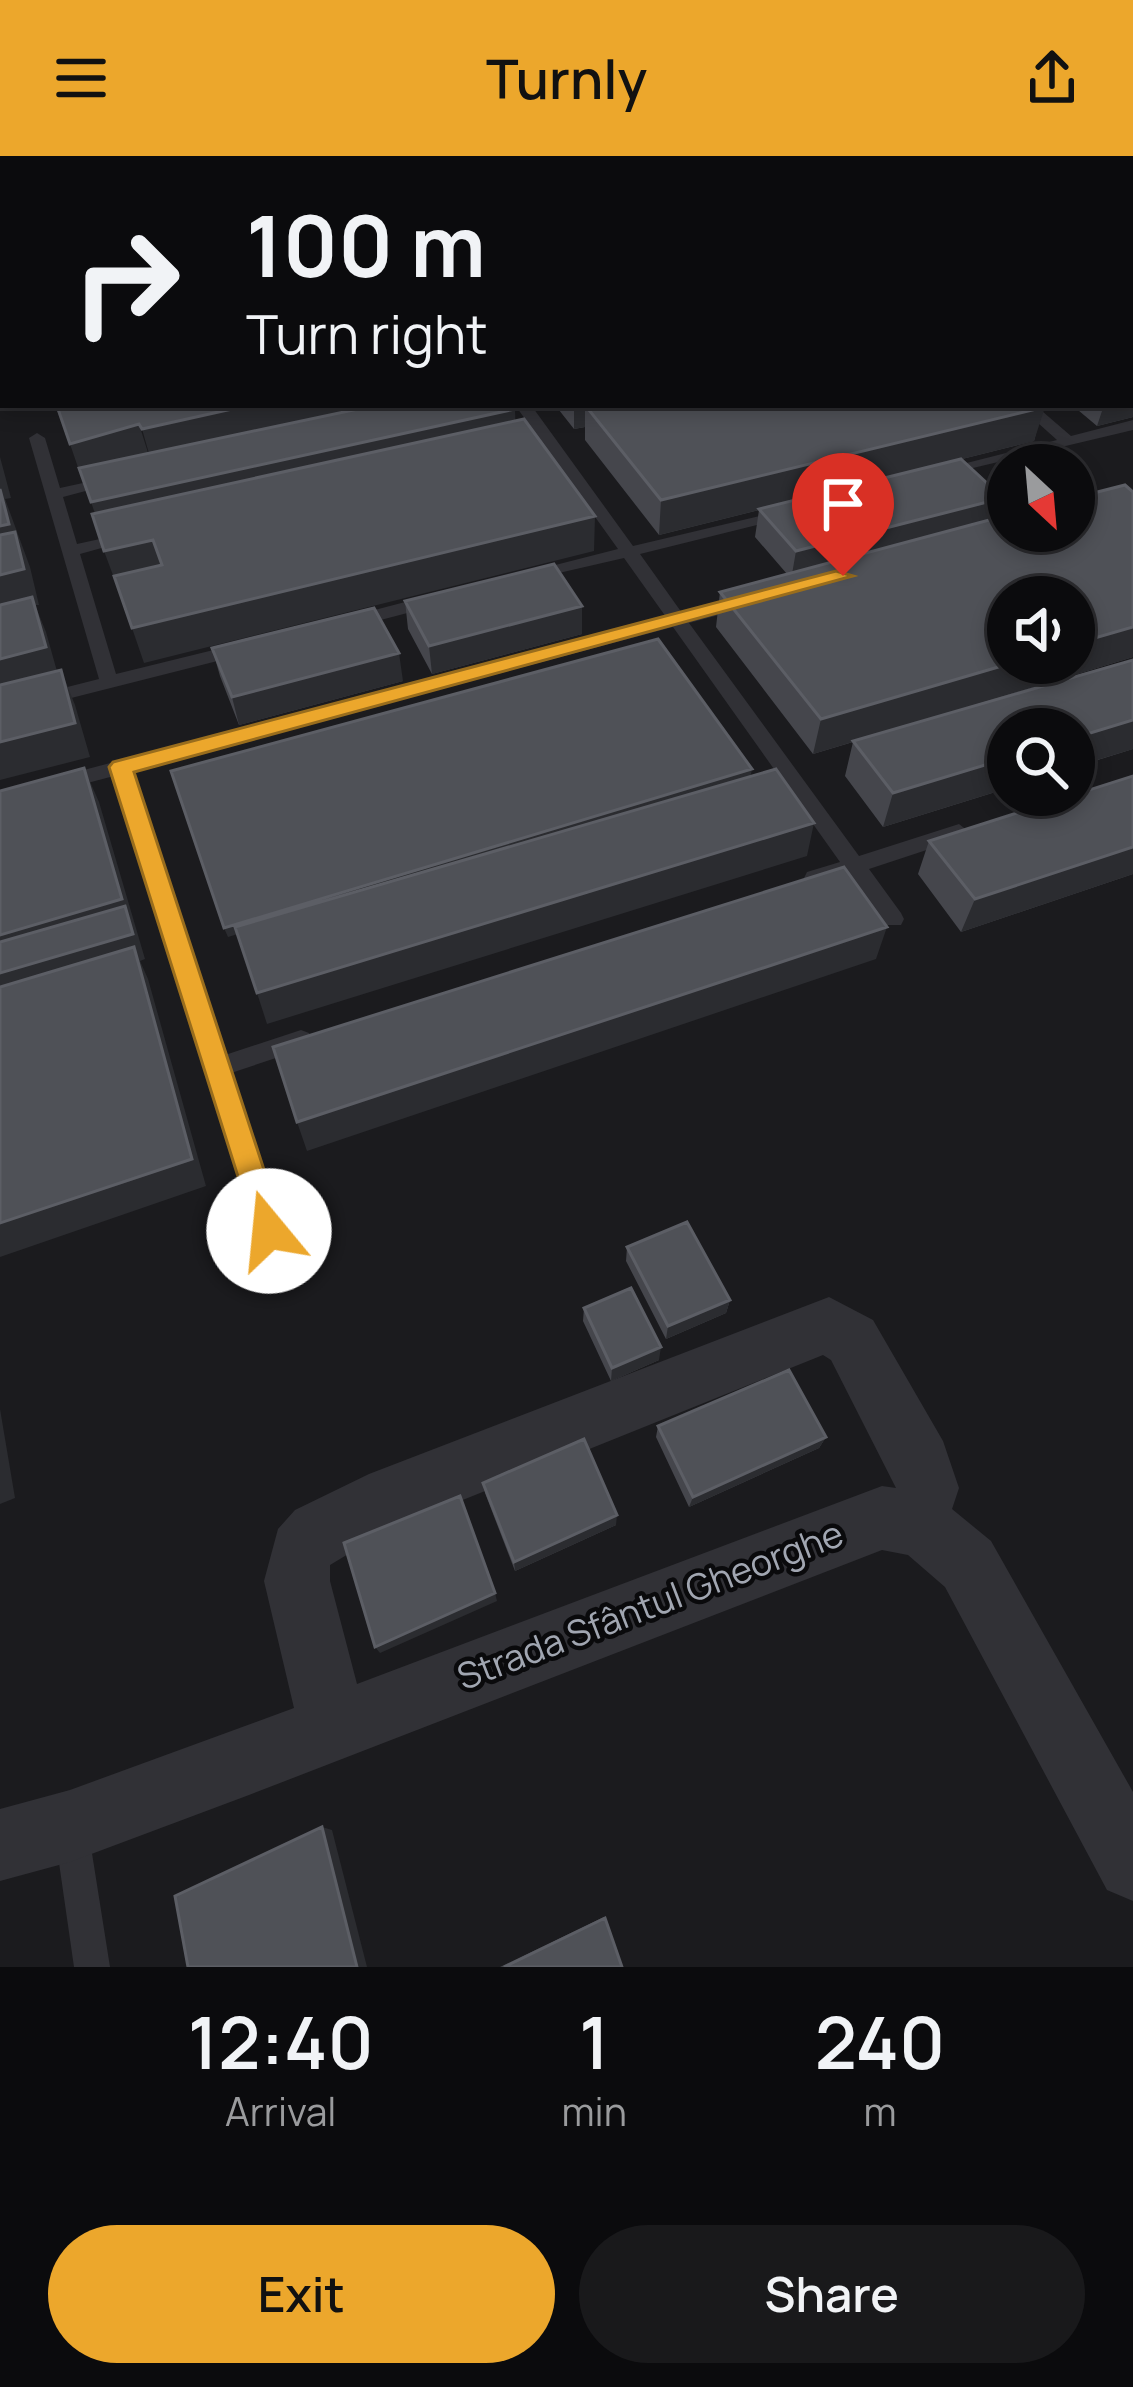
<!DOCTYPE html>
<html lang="en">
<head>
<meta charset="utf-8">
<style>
	:root { --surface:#0b0b0d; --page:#19191b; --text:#f1f3f6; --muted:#9a9b9d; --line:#2b2b2e; --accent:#eca72c }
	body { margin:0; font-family:Manrope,sans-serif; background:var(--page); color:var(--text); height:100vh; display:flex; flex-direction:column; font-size:45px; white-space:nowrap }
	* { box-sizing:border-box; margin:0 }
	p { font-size:39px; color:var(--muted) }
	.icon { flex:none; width:66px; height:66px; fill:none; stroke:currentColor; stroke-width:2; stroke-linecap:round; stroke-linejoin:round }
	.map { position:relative; height:1811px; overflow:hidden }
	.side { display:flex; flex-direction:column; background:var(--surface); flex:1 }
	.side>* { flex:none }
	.top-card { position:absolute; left:0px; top:0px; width:1134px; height:252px; box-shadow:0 6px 18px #0003,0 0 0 3px var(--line); background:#0b0b0d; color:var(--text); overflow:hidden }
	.needle { width:78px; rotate:154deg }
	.tools { position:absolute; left:987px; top:288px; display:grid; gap:24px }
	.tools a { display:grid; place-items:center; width:108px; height:108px; border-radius:50%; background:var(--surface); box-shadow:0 6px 18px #0003,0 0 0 3px var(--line); font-size:60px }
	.pin { position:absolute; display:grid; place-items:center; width:102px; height:102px; color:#fff; margin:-123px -51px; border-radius:50% 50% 50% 0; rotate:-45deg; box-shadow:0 0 12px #0007 }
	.pin .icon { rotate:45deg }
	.me { position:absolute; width:132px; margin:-66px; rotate:343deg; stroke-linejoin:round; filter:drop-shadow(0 0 9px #0008) }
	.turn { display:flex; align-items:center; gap:42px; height:252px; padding:0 48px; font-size:54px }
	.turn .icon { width:156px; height:156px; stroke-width:2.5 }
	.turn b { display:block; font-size:84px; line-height:102px }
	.eta { display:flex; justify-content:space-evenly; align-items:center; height:204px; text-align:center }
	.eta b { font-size:72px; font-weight:600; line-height:84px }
	.cta { display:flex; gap:24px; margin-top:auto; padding:24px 48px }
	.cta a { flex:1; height:138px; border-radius:72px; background:var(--accent); color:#111; font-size:48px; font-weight:600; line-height:138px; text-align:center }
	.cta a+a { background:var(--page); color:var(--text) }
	header { display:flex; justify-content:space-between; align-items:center; height:156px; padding:0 48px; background:var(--accent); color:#111; font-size:54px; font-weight:600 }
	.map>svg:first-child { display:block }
</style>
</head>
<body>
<header><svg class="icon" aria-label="menu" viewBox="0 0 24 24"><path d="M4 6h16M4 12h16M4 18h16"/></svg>Turnly<svg class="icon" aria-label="share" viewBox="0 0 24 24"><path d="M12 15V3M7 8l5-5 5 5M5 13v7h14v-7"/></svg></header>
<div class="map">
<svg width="1133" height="1811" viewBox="0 0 1133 1811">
	<rect width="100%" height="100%" fill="#0f0f11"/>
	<path fill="#1b1b1e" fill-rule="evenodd" d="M1133,16V1811H0V224L3,249H1131ZM1008,309H1074V375H1008ZM1008,441H1074V507H1008ZM1008,573H1074V639H1008Z"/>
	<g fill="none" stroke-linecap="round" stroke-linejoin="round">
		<path fill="#313136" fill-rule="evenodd" d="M515,249H531L633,390L793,352V360L640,398L682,457L752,442V450L689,467L859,700L959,668L969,676L966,681L869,713L901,757L904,763L901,769H885L850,719L815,730L807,728L804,722L807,716L840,706L673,471L132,615L225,899L301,874L309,877L313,884L309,891L231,917L282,1075L278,1083L269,1087L260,1083L256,1075L114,620L0,650V636L666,461L624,402L524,425V417L618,393Z
			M1018,249H1035L1071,280L1133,264V274L931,322V316L1057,284Z
			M37,277L45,282L60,332L115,320L123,325L63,341L77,388L132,376L141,381L80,398L116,518L246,486L255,492L253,496L0,560V548L99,523L29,282Z
			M432,439L438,441V449L350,472L341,466L344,462Z
			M71,1655L83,1660L88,1672L110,1811H74L54,1672L59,1660Z"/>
		<path fill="#313136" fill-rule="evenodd" d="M53,0H97L51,3Z
			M589,0H631L587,3Z
			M0,95H3V113H0Z
			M3,146V164L0,165V147Z
			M829,1141L873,1164L943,1285L959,1332L952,1353L991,1385L1133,1636V1745L1107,1734L945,1431L908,1399L882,1394L249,1639L70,1706L0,1725V1653L70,1634L294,1552L264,1425L278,1373L295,1354L369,1318ZM823,1199L831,1204L896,1332L882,1330L357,1528L330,1425V1409L388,1374Z"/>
	</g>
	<path fill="#45464c" d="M943,0H1100V3H942Z
		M1133,128V261L1097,270L1072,249H1131Z
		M555,249H1043L1034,285L962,303L997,362L1133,501L896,573L1133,504V593L883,671L845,620L853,586L813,598L716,471L720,436L787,418L755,381L759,354L659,379L585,284V271L574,273Z
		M405,445L582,478L432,518L408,473Z
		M212,492L403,525L239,569L220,520Z
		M1133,620V718L961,776L918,718L929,685Z
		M627,1091L730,1144L726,1157L666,1183L626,1105Z
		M584,1152L659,1204L611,1225L583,1165Z
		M658,1270L826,1281L819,1292L689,1351L656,1281Z
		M483,1327L616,1369L515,1415L485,1337Z
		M604,1761L622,1811H500Z"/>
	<path fill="#2b2c30" d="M0,0H19L20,3H3V6H0Z
		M245,0H278V1L245,3Z
		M427,0H457L445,3H428Z
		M803,0H824L823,3H795Z
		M1035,0H1061L1060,3H1027Z
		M1083,0H1100V3L1071,2Z
		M3,179V200H0V180Z
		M1133,229V261L1097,270L1104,249H1131V230Z
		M250,249H408L152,308L142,273Z
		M574,249H681H585V271L574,273Z
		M1045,251L1034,285L659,379L661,344Z
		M515,253L516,288L103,381L91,346Z
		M139,268L150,303L82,323L70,288Z
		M0,301L11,342L5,343L30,411L39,449H35L46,476L60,526L0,541Z
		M1003,342L994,370L791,424L796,395Z
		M595,360L594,395L144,507L132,472Z
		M153,384L164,419L117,430L104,395Z
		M582,450V478L432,518L429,490Z
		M1133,471V501L813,598L821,563L1012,507H1074V488Z
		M399,497L403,525L239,569L232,541Z
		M61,514L75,549L90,601L0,624V586Z
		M1133,564V593L1074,611V582Z
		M1008,602V632L883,671L893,637Z
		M84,612L99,646L145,803L140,805L148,823L206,1030L0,1101V779Z
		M752,613L750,623L228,781L224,772Z
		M814,667L807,700L267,868L257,837Z
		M1133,691V718L961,776L975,743Z
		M887,771L876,803L307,995L297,966Z
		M730,1144L726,1157L666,1183L668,1170Z
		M661,1191L659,1204L611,1225L612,1212Z
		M0,1253L15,1342L0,1348Z
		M826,1281L819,1292L689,1351L693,1341Z
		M617,1359L616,1369L515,1415L514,1406Z
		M495,1437L497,1445L380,1497L375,1491Z
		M322,1671L332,1674L367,1811H357Z"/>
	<path fill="#4f5157" stroke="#5c5e65" stroke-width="3" d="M86,0H119L104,3H87Z
		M159,0H197L199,3H160Z
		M206,0H230L222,3H208Z
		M294,0H336L339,3H296Z
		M346,0H383L385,3H348Z
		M385,0H422L423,2L387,3Z
		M669,0H684L687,3H668L665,1Z
		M726,0H752L756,3H729Z
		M871,0H888L892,3H875Z
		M959,0H1016L1018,1L1007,3H964Z
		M0,17H3V36H0Z
		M0,52H3V71H0Z
		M1133,128V229L1131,230V129Z
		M0,158H3V179L0,180Z
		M77,249H250L142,273L139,268L70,288L58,253Z
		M377,249H512L515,253L91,346L79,312Z
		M585,249H1043L1045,251L661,344Z
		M524,263L595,360L132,472L114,420L162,409L153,384L104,395L92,358Z
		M961,303L1003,342L796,395L759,353Z
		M1125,329L1133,336V471L1074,488V441H1008V507H1012L821,563L720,436L1008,359V375H1074V342Z
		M0,333L9,368L0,370Z
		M15,376L24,413L0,419V379Z
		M554,408L582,450L429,490L405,445Z
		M32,441L46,491L0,503V449Z
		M374,452L399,497L232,541L212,492Z
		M658,483L752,613L224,772L171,615Z
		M1133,504V564L1074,582V573H1008V602L893,637L853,585Z
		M61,514L75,567L0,586V529Z
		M84,612L122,743L0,779V635Z
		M776,613L814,667L257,837L235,771Z
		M1133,620V691L975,743L929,685Z
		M844,711L887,771L297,966L273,891Z
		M125,750L133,778L0,817V786Z
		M134,791L192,1003L0,1067V831Z
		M687,1066L730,1144L668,1170L627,1091Z
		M631,1132L661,1191L612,1212L584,1152Z
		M789,1214L826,1281L693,1341L658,1270Z
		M584,1283L617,1359L514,1406L483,1327Z
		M460,1340L495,1437L375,1491L344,1387Z
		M322,1671L357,1811H188L175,1740Z
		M605,1762L622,1811H504Z"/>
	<path fill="#eca72c" stroke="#996d1d" stroke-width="3" d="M836,415L853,420L134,616L284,1075L279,1084H258L109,611L113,606Z"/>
	<g text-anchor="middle" stroke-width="9" stroke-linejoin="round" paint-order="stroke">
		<g font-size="36" fill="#a1a6b1" stroke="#0a0a0c">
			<text transform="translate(650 1449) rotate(-21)" y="13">Strada Sfântul Gheorghe</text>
		</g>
	</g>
</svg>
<div class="tools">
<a><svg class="needle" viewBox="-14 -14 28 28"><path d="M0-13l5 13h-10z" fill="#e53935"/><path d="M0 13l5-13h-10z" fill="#9a9b9d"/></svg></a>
<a><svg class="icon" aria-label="sound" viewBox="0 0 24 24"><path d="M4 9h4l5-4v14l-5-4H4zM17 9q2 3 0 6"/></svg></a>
<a><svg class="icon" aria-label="search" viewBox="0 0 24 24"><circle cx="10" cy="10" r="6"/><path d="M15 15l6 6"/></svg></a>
</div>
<div class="pin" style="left:843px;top:420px;background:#d93025"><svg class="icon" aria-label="arrive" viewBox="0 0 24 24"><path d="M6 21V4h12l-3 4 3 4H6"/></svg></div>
<svg class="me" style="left:269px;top:1075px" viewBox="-20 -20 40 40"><circle r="19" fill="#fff"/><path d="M0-13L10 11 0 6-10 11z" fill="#eca72c"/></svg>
<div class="top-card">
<div class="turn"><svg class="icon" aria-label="right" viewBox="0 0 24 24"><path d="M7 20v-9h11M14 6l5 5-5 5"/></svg><div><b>100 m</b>Turn right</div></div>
</div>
</div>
<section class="side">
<div class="eta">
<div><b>12:40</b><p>Arrival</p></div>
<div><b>1</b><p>min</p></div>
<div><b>240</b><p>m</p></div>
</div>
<div class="cta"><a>Exit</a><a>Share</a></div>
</section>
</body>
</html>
